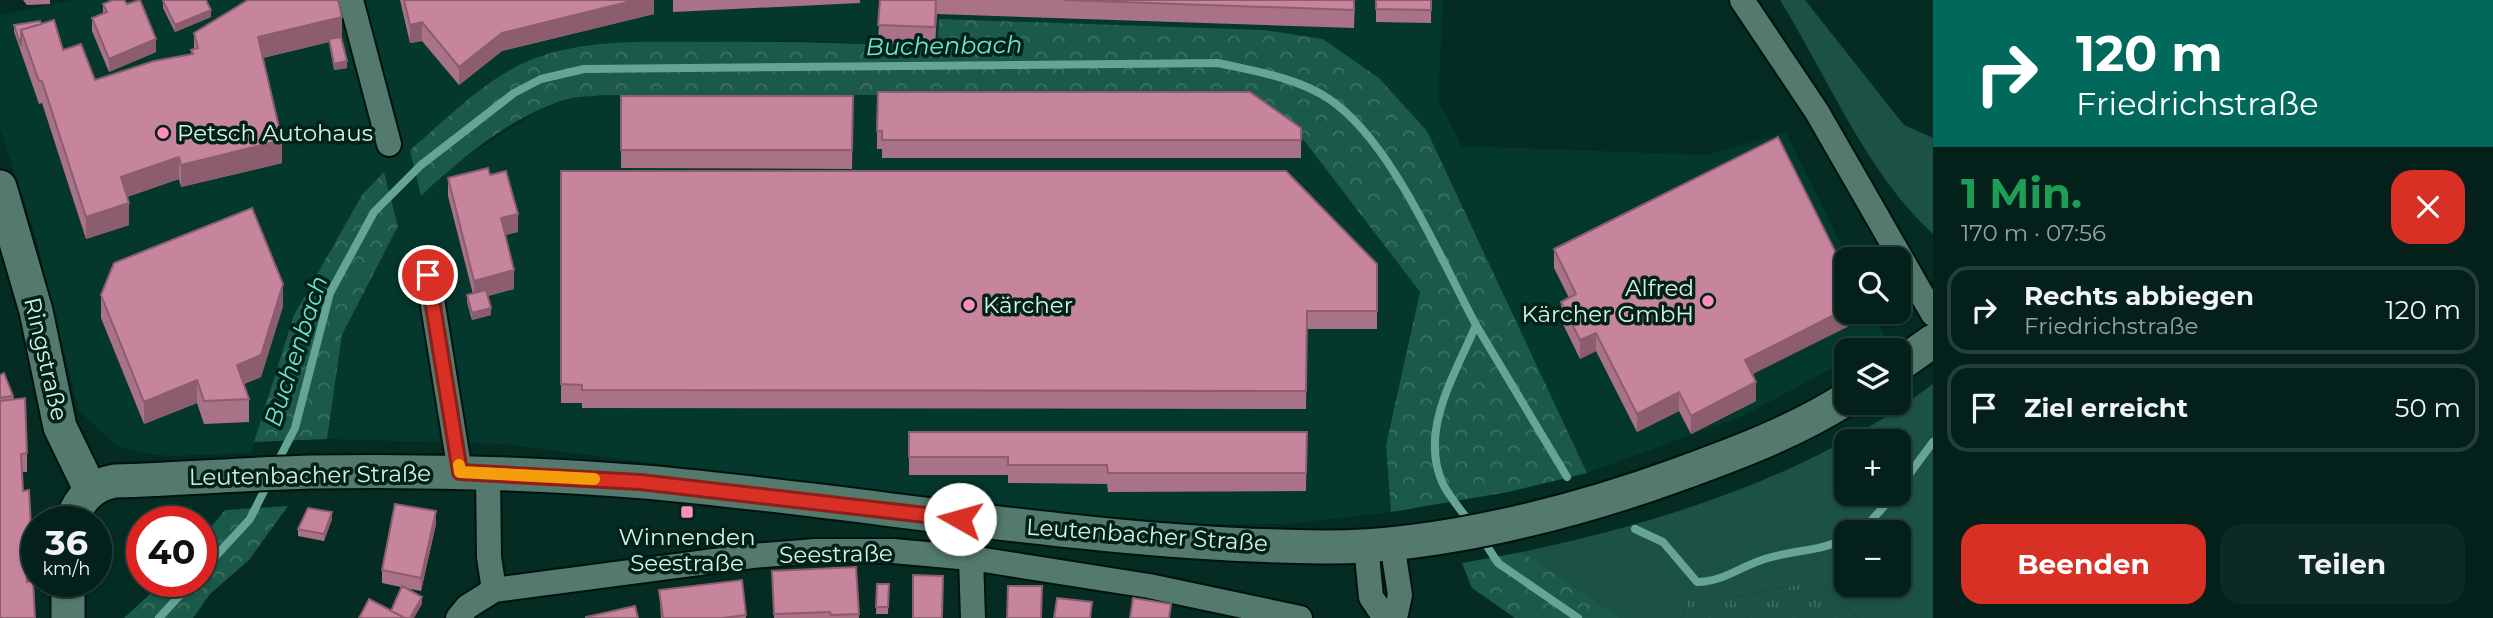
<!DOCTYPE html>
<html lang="de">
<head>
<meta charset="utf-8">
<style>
	:root { --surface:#03211a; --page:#0d2923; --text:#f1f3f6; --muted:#97a3a2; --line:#243e39; --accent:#d93025 }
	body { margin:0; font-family:Montserrat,sans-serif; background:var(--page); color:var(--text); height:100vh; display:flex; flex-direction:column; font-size:26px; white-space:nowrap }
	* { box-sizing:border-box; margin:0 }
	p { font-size:23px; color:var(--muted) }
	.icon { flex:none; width:38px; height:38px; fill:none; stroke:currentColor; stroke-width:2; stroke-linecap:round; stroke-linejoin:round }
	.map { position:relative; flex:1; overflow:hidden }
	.panel { display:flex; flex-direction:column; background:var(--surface); width:560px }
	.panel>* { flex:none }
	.top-card { background:#00695c; color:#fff; overflow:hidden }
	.fabs { position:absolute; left:1834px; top:247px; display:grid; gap:14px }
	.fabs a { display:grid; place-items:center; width:77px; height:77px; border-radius:14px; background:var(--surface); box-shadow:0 2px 5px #0004,0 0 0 2px var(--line); font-size:35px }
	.speed { position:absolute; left:21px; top:506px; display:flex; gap:14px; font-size:35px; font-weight:700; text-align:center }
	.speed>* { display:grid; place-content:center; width:91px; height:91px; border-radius:50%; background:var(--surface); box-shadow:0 2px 5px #0004,0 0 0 2px var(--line); line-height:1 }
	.speed small { font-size:18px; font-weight:400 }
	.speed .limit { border:10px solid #d22; background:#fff; color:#111 }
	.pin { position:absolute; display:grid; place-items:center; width:60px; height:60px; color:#fff; margin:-30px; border:4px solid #fff; border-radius:50%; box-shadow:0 2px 7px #0007 }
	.me { position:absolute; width:77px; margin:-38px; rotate:277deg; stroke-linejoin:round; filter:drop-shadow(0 0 5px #0008) }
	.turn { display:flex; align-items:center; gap:24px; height:147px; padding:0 28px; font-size:32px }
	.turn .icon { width:91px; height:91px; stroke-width:2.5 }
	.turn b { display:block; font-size:49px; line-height:60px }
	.round { display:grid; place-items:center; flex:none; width:74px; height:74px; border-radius:21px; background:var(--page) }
	.headline { display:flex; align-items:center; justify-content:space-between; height:119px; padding:0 28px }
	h1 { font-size:42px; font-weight:700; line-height:52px; color:#1e9e55 }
	.primary-button { display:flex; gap:14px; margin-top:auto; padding:14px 28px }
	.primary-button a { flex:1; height:80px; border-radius:21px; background:var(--accent); color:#fff; font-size:28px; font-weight:700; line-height:80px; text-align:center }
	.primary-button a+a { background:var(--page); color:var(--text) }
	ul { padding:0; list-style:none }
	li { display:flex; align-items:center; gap:21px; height:88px; margin:0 14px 10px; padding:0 14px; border:4px solid var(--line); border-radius:21px }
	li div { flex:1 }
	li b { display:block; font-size:26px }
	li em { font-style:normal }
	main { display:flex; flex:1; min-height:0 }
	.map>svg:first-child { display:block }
</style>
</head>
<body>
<main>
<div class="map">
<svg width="1933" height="618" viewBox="0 0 1933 618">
	<defs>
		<pattern id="forest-crowns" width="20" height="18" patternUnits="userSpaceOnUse" patternTransform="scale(1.75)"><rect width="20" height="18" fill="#1b594a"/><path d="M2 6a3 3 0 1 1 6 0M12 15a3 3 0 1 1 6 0" fill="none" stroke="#3c7164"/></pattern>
		<pattern id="park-tufts" width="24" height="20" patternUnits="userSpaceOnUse" patternTransform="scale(1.75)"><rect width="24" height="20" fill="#1b5245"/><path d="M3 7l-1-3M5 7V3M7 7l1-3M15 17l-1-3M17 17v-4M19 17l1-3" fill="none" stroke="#3c6b60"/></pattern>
	</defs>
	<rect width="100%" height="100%" fill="#042c23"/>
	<path fill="#04382d" d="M74,0H1443L1438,100L1462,146L1707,155L1786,132L1848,259L1846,312H1873L1886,340L1866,350H1846V361L1743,416L1587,473L1427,131L1379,78L1323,39L1265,30L939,19L938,48L801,40L599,44L506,72L410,150L422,195L456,163L540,110L567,99L602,95H947L1282,117L1306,143L1420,292L1386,445L1391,512L1289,524H1197L987,506L502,444L327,439L342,335L398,226L384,173L362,195L294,315L251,453L170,456L142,453L117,446L79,411L33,227L0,130V15Z"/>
	<path fill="#1b5245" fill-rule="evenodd" d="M1780,0H1805L1904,125L1933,138V234C1867,174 1827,76 1780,0Z
		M1933,384V618H1858L1818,581L1723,599H1688L1681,618H1621L1522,552C1667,521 1813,475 1933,384ZM1846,441H1899V494H1846ZM1846,532H1899V584H1846Z"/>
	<path fill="url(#forest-crowns)" d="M939,19L1265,30L1323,39L1379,78L1427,131L1587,473L1508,492L1391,512L1386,445L1420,292L1306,143L1282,117L947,95H602C590,97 576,96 564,100C511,117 461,158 421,196L410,150C441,124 471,93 505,73C563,37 638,42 703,42C781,41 859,43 937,48Z
		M384,172L398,226L342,335L327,439L254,442L294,315L362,195Z
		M288,506L249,560L210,594L193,618H124L164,581H201V539L225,510Z
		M1522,552L1621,618H1515L1472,588L1462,563Z"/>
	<path fill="url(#park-tufts)" d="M1818,581L1858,618H1681L1688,599H1723Z"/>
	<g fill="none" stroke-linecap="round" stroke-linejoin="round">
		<path stroke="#66a594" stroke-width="8" d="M1476,325L1567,477
			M276,465L295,428L330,293L374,212L421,165L514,93L541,79L584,69L1218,63C1255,71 1298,78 1329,99C1391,140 1440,258 1476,325C1456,373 1418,431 1443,484C1450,498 1462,511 1471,524
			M1899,488L1933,442
			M1635,529L1663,542L1697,582C1724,582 1742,565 1768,558C1795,550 1820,551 1846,539
			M1861,532L1895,494
			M1481,537L1498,563L1578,618
			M201,572L250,519L268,483
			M159,618L193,581"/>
		<defs>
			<path id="street" d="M351,0L389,144
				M1742,0L1817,112L1933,314
				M428,275L460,472
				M488,473L489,557L494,590
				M1392,543L1400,595L1395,618
				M1366,545L1371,597L1385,618
				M971,558L973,618
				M458,618L467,607L494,590L752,556L815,551H893L971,558L1149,586L1300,618"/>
			<path id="secondary" d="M0,187L36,311L60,427L91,491
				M1899,365L1933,341
				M72,522C77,500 94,484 115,481C180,479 245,474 309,472C421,470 534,473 645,482C871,502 1097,545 1323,547C1435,548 1573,513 1677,475C1735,454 1794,432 1846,399
				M68,618V581"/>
		</defs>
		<use href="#street" stroke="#00130c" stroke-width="28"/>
		<use href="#secondary" stroke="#00130c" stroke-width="37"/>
		<use href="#street" stroke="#547a6e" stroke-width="24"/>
		<use href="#secondary" stroke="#547a6e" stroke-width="33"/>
	</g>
	<path fill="#aa7286" d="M23,0H50V4L27,5Z
		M400,0H654V14L502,51L459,85L422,41L410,43Z
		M673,0H860V3L673,12Z
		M880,0H1355L1354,28L937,14L935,46L878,44Z
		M1376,0H1431V23L1376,22Z
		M163,1L211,17L175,32L163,8Z
		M103,4L156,52L109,72L92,31V18L103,14Z
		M14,25L63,50L95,80L191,54V50L194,49V33L342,39L347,68L334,70L329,42L263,58L282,163L181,187L179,179L127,197L129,225L86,239L42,103L39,104L14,32Z
		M621,96H853L852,169L621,168Z
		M1301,128V158H882V149H877V131Z
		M561,171L1377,264V329H1307L1306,409L582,408V403H561Z
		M490,175L518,232L505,235L514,289L488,296L491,315L472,320L467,302V295L473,294L448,196V178Z
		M1554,249L1861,312V320L1752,374L1756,401L1691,434L1679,411L1637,432L1596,351L1580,359L1561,320V302L1569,298L1554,268Z
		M101,295L283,306L261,377L244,384L249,399V422L204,424L197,403L144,424L101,318Z
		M0,375L13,396L27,453V472H22L23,491L32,547V565L26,566L27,582L0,618Z
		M909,432H1307L1306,491L1108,492L1107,484L1008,483V475H909Z
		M332,519L324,541L298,536V529Z
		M436,524L421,591L405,588L422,604L391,611L401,587L382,583V570Z
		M856,567L859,618H774L772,571Z
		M742,580L746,618H661L659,590Z
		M877,584H889L888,614H876Z"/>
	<path fill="#8b5d6d" d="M636,0H654V14L502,51L459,85V67L502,33Z
		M211,10V17L175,32V25Z
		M342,17V39H329V42L258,59V37Z
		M422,22V41L410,43V25Z
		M156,39V52L109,72V59Z
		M347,61V68L334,70V64Z
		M282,140V163L181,187V165Z
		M179,157V179L121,199V177Z
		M129,203V225L86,239V217Z
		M518,214V232L501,236V218Z
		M514,270V289L474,299V281Z
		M283,284V306L261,377L237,387V365Z
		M491,308V315L472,320V313Z
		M1846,309V312H1861V320L1745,378V360Z
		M1596,333V351L1580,359V340Z
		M197,380V403L144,424V402Z
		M1756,382V401L1691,434V416Z
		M1679,392V411L1637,432V414Z
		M436,511V524L421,591V578Z
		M332,512V519L324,541V534Z
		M422,597V604L414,618H410Z"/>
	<path fill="#c6859c" stroke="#8b5d6d" stroke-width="2" d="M113,0H124L127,4L140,0L156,39L109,59L92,18L107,12L103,4Z
		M165,0H206L211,10L175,25L163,1Z
		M248,0H338L342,17L258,37L282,140L181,165L179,157L121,177L129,203L86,217L42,81H39L21,30L54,20L63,50L81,44L95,80L154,61L193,54L191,50L198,48L194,33Z
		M404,0H636L502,33L459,67L422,22L410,25Z
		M880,0H936L935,27L878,25Z
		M1063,0H1354V10Z
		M1376,0H1431V10L1376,9Z
		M40,21L41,24L21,30V46L14,25Z
		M341,37L347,61L334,64L329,39Z
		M878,92H1250L1301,128V140H882V131H877Z
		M621,96H853L852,150H621Z
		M1778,137L1846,273V309L1745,360L1756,382L1691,416L1679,392L1637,414L1596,333L1580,340L1561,302L1576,294L1554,249Z
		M488,168L490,175L506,171L518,214L501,218L514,270L474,281L448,178Z
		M561,171H1286L1377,264V311H1307L1306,391L582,390V385L561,384Z
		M252,208L283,284L261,355L237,365L249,399L204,401L197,380L144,402L101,295L114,263Z
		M486,290L491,308L472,313L467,295Z
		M4,373L13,396L0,398V375Z
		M25,398L27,453L21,454L23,491L29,490L32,547L25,548L27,582L33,580L35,618H0V401Z
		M909,432H1307L1306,473H1108L1107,465H1008V457H909Z
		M395,504L436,511L421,578L382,570Z
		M308,508L332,512L324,534L298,529Z
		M856,567L859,614L831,615L830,612L774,614L772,571Z
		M913,575L943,576L942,618H913Z
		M742,580L746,615L722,618H663L659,590Z
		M877,584H889L888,607H876Z
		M402,586L422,597L410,618H405L391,611Z
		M1008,586H1042L1041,618H1007Z
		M1057,598L1092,602L1090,618H1054Z
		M1133,598L1171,604L1169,618H1130Z
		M369,599L405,618H359Z
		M635,606L638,618H586V617Z"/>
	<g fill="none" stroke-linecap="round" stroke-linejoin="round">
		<defs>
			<path id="route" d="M428,275L460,472L640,482L960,519"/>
		</defs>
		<use href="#route" stroke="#8d1f18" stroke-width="18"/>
		<use href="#route" stroke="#d93025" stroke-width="12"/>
		<path stroke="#f59e0b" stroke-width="12" d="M459,465L460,472L594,479"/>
	</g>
	<g fill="#ff8eba" stroke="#002219" stroke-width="2.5">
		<circle cx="163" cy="133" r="7"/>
		<circle cx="1708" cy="301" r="7"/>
		<circle cx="969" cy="305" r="7"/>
		<rect x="680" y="505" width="14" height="14" rx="3.5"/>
	</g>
	<g text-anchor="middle" stroke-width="7" stroke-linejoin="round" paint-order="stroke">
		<g font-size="23" fill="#daefe8" stroke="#002219" text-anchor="start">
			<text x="177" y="141">Petsch Autohaus</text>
			<text x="1694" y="296" text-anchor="end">Alfred<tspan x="1694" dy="26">Kärcher GmbH</tspan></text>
			<text x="983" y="313">Kärcher</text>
			<text x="687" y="545" text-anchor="middle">Winnenden<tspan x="687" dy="26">Seestraße</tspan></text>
		</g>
		<g font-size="23" fill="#daefe8" stroke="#002219">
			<text transform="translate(46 359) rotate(77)" y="8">Ringstraße</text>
			<text transform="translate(310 475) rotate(-1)" y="8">Leutenbacher Straße</text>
			<text transform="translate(1147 535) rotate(4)" y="8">Leutenbacher Straße</text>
			<text transform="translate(836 554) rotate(-1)" y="8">Seestraße</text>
		</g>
		<g font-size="24" font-style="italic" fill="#72e5c6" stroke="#002219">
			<text transform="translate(944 46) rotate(-1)" y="8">Buchenbach</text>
			<text transform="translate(296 351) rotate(-72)" y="8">Buchenbach</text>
		</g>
	</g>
</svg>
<div class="fabs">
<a><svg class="icon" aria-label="search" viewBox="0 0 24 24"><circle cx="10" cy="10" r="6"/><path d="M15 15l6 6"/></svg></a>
<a><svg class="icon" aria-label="layers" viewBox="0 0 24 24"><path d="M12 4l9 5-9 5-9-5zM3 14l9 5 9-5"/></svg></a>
<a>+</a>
<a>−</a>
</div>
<div class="speed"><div>36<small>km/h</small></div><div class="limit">40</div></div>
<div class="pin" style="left:428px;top:275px;background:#d93025"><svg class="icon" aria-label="arrive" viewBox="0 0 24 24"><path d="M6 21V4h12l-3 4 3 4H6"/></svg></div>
<svg class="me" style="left:960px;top:519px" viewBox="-20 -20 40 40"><circle r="19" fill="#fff"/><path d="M0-13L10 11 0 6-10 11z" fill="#d93025"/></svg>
</div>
<section class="panel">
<div class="top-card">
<div class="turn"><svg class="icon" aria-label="right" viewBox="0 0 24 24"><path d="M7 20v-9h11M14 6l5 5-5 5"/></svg><div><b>120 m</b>Friedrichstraße</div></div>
</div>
<div class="headline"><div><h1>1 Min.</h1><p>170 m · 07:56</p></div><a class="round" style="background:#d93025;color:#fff"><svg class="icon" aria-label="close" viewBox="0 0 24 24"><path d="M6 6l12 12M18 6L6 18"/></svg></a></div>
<ul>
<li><svg class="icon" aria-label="right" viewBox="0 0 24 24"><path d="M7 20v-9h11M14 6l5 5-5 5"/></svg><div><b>Rechts abbiegen</b><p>Friedrichstraße</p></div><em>120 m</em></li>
<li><svg class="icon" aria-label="arrive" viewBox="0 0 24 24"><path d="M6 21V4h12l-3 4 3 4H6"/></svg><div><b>Ziel erreicht</b></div><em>50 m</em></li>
</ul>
<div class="primary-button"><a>Beenden</a><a>Teilen</a></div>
</section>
</main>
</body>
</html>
